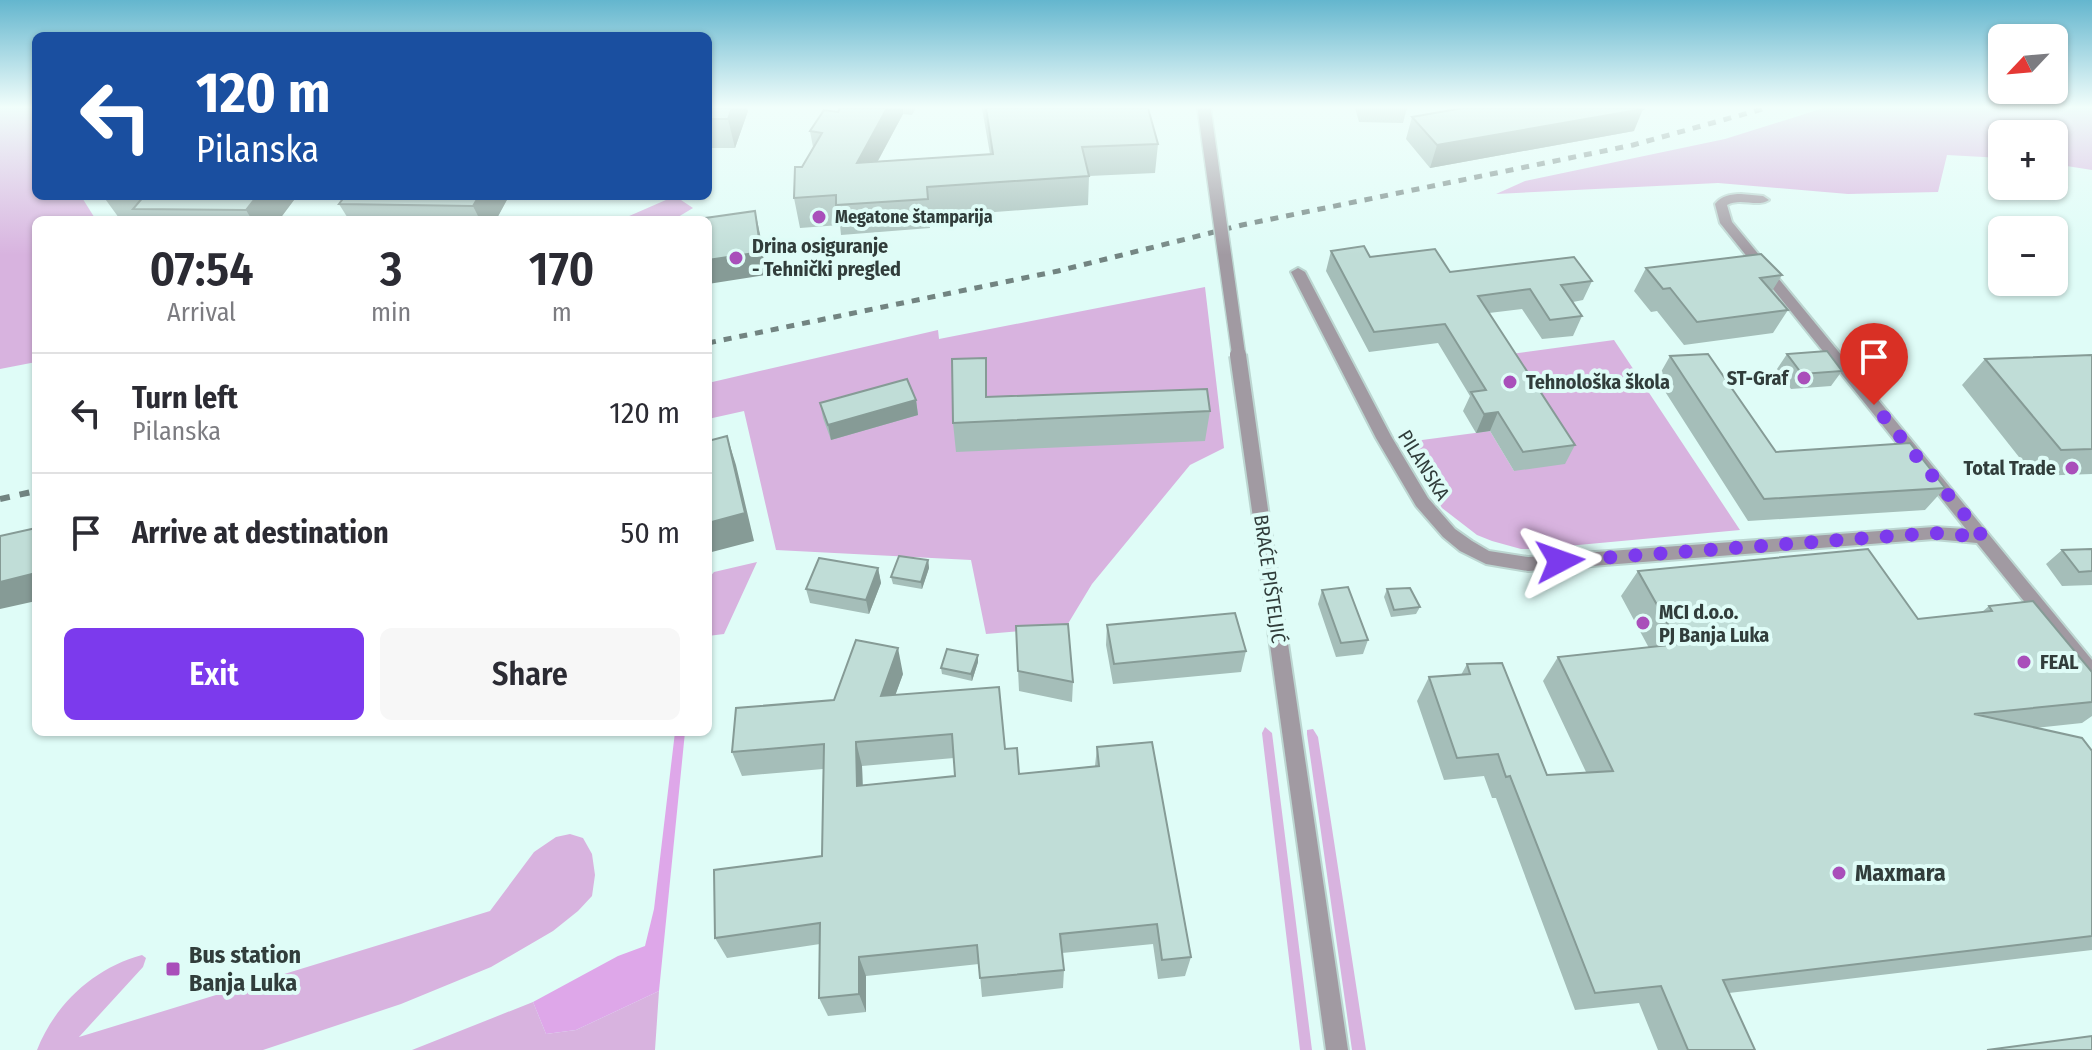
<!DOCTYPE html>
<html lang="en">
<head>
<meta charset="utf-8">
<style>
	:root { --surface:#fff; --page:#f7f7f7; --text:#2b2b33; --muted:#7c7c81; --line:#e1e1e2; --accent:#7c3aed }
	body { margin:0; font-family:"Fira Sans Condensed",sans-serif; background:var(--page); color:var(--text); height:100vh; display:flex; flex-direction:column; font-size:30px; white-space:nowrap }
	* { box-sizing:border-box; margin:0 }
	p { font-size:26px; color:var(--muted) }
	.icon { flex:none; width:44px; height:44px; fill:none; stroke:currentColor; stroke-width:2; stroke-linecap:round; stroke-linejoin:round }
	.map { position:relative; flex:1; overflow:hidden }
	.panel { position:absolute; left:32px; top:216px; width:680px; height:520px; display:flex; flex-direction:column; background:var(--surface); border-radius:12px; box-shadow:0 2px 6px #0004 }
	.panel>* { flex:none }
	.banner { position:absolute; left:32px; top:32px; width:680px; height:168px; border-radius:12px; box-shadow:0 2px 6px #0004; background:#1a4fa0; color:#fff; overflow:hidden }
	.needle { width:52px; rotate:244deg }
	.buttons { position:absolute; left:1988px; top:24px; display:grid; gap:16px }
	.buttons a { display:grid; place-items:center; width:80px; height:80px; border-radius:12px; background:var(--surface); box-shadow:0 2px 6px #0004; font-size:40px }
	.pin { position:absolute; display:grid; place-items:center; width:68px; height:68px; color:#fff; margin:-82px -34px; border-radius:50% 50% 50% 0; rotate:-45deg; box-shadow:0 0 8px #0007 }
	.pin .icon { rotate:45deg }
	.me { position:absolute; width:88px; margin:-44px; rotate:86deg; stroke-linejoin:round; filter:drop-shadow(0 0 6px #0008) }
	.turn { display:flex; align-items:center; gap:28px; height:168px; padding:0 32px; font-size:36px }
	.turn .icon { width:104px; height:104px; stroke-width:2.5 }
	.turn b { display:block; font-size:56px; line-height:68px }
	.eta { display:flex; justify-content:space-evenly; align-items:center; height:136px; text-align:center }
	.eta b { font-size:48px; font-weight:600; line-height:56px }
	.button { display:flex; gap:16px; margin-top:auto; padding:16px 32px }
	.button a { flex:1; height:92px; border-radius:12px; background:var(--accent); color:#fff; font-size:32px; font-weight:600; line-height:92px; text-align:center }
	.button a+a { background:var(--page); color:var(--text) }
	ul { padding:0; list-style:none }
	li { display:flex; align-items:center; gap:24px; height:120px; padding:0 32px; border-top:2px solid var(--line) }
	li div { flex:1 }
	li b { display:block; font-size:30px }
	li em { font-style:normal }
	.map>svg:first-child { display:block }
</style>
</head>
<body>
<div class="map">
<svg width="2092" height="1050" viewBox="0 0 2092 1050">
	<rect width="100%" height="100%" fill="#dffcf7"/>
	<path fill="#d8b3df" d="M0,108H36V196H81L96,220H36V362L0,369Z
		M1824,108H2092V170L2054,164V134H2002V158L1947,155L1938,192L1848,194L1718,183L1496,194L1525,181L1725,139Z
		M675,196L693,208L673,220H620Z
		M1205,287L1224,448L1190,465L1092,584L1066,627L986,634L971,560L776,550L744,411L708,419V383L938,330L939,339Z
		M1614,340L1740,530L1535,549H1521L1492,541L1477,535L1442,508L1413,462L1414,449L1422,440L1490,431L1514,471L1496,356Z
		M757,562L724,634L708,636V579L714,572Z
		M1265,727L1272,733L1312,1050H1300L1262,733Z
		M1313,729L1318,737L1366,1050H1352L1307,734V730Z
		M570,834L583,838L592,854L595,875L592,896L578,911L553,931L491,967L401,1004L263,1050H37C55,1004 94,968 142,955L146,958L143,967L79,1037L490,911L534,852L556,837Z
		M659,991L655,1050H412L533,1002L546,1034L576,1030Z"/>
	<path fill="#dea7e9" d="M675,732H685L659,991L576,1030L546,1034L533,1002L618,956L645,946L654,909Z"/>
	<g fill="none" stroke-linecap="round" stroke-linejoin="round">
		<defs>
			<path id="minor" d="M1741,194L1763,196L1769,200C1757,208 1741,197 1727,205L1732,222L2092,660V681L2086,678L1977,543L1934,539L1528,571L1486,564L1460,551L1443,537L1416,506L1376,438L1291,272L1298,268L1305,272L1391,436L1428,498L1455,529L1472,541L1489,551L1528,557L1934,527L1966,529L1720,223L1715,204C1721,196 1731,194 1741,194Z"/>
			<path id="tertiary" d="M1277,623L1283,625L1286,630L1348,1050H1326L1268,630L1271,625Z"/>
		</defs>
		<use href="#minor" stroke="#bcd6d1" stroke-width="4"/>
		<use href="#tertiary" stroke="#bcd6d1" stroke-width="4"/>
		<use href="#minor" fill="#a19aa2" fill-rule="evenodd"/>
		<use href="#tertiary" fill="#a19aa2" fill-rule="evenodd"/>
		<path stroke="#728481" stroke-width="5" stroke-dasharray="8 8" stroke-linecap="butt" d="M708,343L1058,271L1242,225L1633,145L1766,108"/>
		<path stroke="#728481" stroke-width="6" stroke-dasharray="10 10" stroke-linecap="butt" d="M0,499L36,491"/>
		<defs>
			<path id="tertiary-bridge-far1" d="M1204,108L1239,357"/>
			<path id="tertiary-bridge" d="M1238,355L1277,630"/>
		</defs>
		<use href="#tertiary-bridge-far1" stroke="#bcd6d1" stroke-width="16" stroke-linecap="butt"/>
		<use href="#tertiary-bridge" stroke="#bcd6d1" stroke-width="20" stroke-linecap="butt"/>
		<use href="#tertiary-bridge-far1" stroke="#a19aa2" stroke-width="13"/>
		<use href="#tertiary-bridge" stroke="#a19aa2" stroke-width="16"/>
	</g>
	<path fill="#a5beb9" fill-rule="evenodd" d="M708,108L748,111L735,148H708Z
		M840,108H916L912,115L903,114L878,161L990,154L982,108H1148L1158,144L1155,173L1089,176L1088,205L929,217L930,228L841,235L840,225L800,228L794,198L802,167L813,147L810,131L838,112Z
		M1355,108H1407L1403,123L1359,122Z
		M1412,117L1634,131L1430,168L1406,139Z
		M103,196H297L279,220H141L140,218H119Z
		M345,196H509L496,220H349L339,204Z
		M1331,251L1370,257L1450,272L1592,281L1583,300L1573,302L1582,316L1573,336L1542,339L1522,309L1489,313L1575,445L1565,464L1514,471L1490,431L1476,433L1463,411L1470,396L1438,343L1369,352L1326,271Z
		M1646,268L1782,275L1772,291L1788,310L1773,333L1684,345L1657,311L1651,312L1634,291Z
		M1787,354L1842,371L1831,386L1791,389L1777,369Z
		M2092,355V474L2034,476L1962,385L1985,359Z
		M1670,356L1776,452L1945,488L1925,510L1748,521L1657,379Z
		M988,397L1210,411L1205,441L956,452L953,423Z
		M916,400L918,415L831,440L823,418L820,403Z
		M2092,549V585L2062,586L2046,564L2062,550Z
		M928,560L929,568L922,589L893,584L891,577Z
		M878,568L881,583L869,614L810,603L806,589Z
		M1638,571L1918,619L1982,612L1989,606L2092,672V716L2082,723L2035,728L2092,751V950L1729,993L1755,1050H1658L1639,1003L1575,1010L1496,798H1492L1484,776L1444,780L1417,701L1429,677L1461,675L1467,664L1547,775L1586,772L1543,681L1558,657L1649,648L1621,596Z
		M1387,589L1420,607L1416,614L1391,617L1384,597Z
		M1322,590L1368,640L1363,654L1336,657L1318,604Z
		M1107,625L1246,651L1241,672L1113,684L1106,645Z
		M1016,626L1073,682L1072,702L1019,691Z
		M978,655V662L972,681L942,674L941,668Z
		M903,674L895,695L1005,749L1019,774L1095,766L1097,747L1191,957L1185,976L1158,979L1153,944L1062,953L1064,970L1063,988L982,997L979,964L866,976V1012L828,1016L819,998L820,944L727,958L715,938L822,856L823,769L742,776L732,752L834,700ZM954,758L955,776L863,785L862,766Z"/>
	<path fill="#869b96" d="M732,108H747L748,111L735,148L728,119Z
		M887,108H903V114L861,192L857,163Z
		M1643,109L1634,131L1430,168L1437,145Z
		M257,196H297L279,220H252L246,210Z
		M479,196H509L496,220H480L473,206Z
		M755,211L760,234L766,275L708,284V260Z
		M916,400L918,415L831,440L828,425Z
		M1498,412L1490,431L1476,433L1484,414Z
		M727,436L736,465L754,541L708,553V523Z
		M928,560L929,568L922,589L921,582Z
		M878,568L881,583L869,614L866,600Z
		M36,573V601L0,609V582Z
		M898,648L903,674L886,721L881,696Z
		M978,655V662L972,681L971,674Z
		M856,742L862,766L863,809L857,786Z
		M859,957L866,976V1012L859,994Z"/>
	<path fill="#c0ddd7" stroke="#869b96" stroke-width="2" fill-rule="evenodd" d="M708,108H732L728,119H708Z
		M840,108H887L857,163L993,154L986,108H1148L1158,144L1082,147L1089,176L927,187L928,199L836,205V195L794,198L795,167H802L822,133L810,131L824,110L838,112Z
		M1463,108H1642L1643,109L1437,145L1412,117Z
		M144,196H257L246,210L133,209Z
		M345,196H479L473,206L339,204Z
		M755,211L761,252L708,260V220H691Z
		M1364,246L1370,257L1435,249L1450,272L1574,257L1592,281L1561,285L1582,316L1550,320L1530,289L1478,296L1575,445L1523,452L1498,412L1484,414L1471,392L1486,390L1445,324L1374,332L1331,251Z
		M1761,254L1782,275L1760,278L1788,310L1697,322L1670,288L1663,289L1646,268Z
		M1827,351L1842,371L1802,374L1787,354Z
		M1708,354L1776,452L1910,443L1945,488L1764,499L1670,356Z
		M2092,355V449L2061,450L1985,359Z
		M986,358V397L1207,389L1210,411L953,423L952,359Z
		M907,379L916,400L828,425L820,403Z
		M727,436L745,513L708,523V441Z
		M36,528V573L0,582V536Z
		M1868,549L1918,619L1992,611L1989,606L2033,601L2092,672V702L1974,714L2082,738L2092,751V936L1723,980L1755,1050H1688L1661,986L1595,993L1510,776L1506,777L1498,754L1457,758L1429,677L1470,674L1467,664L1502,663L1547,775L1613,771L1558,657L1679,644L1638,571Z
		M2092,549V571L2079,572L2062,550Z
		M899,556L928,560L921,582L891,577Z
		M819,558L878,568L866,600L806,589Z
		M1348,587L1368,640L1341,643L1322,590Z
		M1410,588L1420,607L1394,610L1387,589Z
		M1235,613L1246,651L1114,664L1107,625Z
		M1068,624L1073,682L1018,671L1016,626Z
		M856,640L898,648L881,696L999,687L1005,749L1017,748L1019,774L1099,766L1097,747L1152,742L1191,957L1162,960L1157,924L1060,934L1064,970L980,978L977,945L859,957V994L819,998L820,923L715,938L714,870L822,856L824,744L732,752L736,708L834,700ZM952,734L955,776L857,786L856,742Z
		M947,649L978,655L971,674L941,668Z
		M2092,1036V1050H1987Z"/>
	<linearGradient id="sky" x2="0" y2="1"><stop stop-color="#64b6ce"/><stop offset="0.42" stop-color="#f1fefb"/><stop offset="1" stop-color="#f1fefb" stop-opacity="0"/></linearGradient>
	<rect width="2092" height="255" fill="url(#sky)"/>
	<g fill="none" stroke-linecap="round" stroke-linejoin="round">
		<path stroke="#7c3aed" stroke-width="14" stroke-dasharray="0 25.2" d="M1560,561L1934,533L1983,537L1874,405"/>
	</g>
	<g fill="#a94fba" stroke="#dffcf7" stroke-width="3">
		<circle cx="819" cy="217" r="8"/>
		<circle cx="736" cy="258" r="8"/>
		<circle cx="1804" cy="378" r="8"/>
		<circle cx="1510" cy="382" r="8"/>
		<circle cx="2072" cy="468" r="8"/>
		<circle cx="1643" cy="623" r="8"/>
		<circle cx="2024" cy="662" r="8"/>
		<circle cx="1839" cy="873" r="8"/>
		<rect x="165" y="961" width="16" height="16" rx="4"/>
	</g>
	<g text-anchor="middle" stroke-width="8" stroke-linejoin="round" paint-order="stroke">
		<g font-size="18" font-weight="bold" fill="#313d3b" stroke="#dffcf7" text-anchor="start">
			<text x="835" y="223">Megatone štamparija</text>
		</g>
		<g font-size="20" font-weight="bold" fill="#313d3b" stroke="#dffcf7" text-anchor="start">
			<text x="752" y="253">Drina osiguranje<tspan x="752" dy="23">- Tehnički pregled</tspan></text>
			<text x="1788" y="385" text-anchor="end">ST-Graf</text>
			<text x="1526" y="389">Tehnološka škola</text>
			<text x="2056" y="475" text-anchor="end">Total Trade</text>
			<text x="1659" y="619">MCI d.o.o.<tspan x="1659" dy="23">PJ Banja Luka</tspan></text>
			<text x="2040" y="669">FEAL</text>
		</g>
		<g font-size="20" fill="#313d3b" stroke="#dffcf7">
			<text transform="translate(1424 465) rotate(58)" y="7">PILANSKA</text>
			<text transform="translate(1270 579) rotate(82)" y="7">BRAĆE PIŠTELJIĆ</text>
		</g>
		<g font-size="24" font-weight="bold" fill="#313d3b" stroke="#dffcf7" text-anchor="start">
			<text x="1855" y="881">Maxmara</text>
			<text x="189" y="963">Bus station<tspan x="189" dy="28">Banja Luka</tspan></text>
		</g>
	</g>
</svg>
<div class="buttons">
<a><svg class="needle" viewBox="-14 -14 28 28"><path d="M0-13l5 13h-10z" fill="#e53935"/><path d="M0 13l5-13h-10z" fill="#7c7c81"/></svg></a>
<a>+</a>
<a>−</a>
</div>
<div class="pin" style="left:1874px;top:405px;background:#d93025"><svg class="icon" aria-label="arrive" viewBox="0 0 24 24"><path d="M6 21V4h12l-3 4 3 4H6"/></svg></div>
<svg class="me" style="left:1560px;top:561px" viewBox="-20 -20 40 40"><path d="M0-17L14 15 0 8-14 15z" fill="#7c3aed" stroke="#fff" stroke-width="4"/></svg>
<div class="banner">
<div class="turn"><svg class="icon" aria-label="left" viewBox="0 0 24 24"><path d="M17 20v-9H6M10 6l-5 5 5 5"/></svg><div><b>120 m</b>Pilanska</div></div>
</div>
<section class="panel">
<div class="eta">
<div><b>07:54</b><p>Arrival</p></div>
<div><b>3</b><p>min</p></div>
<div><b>170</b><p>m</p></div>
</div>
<ul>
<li><svg class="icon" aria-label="left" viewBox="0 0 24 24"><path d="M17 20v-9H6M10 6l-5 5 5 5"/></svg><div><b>Turn left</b><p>Pilanska</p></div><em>120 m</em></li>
<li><svg class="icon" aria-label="arrive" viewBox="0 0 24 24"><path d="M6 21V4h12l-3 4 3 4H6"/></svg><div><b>Arrive at destination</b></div><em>50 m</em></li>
</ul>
<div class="button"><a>Exit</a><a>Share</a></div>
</section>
</div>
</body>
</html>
